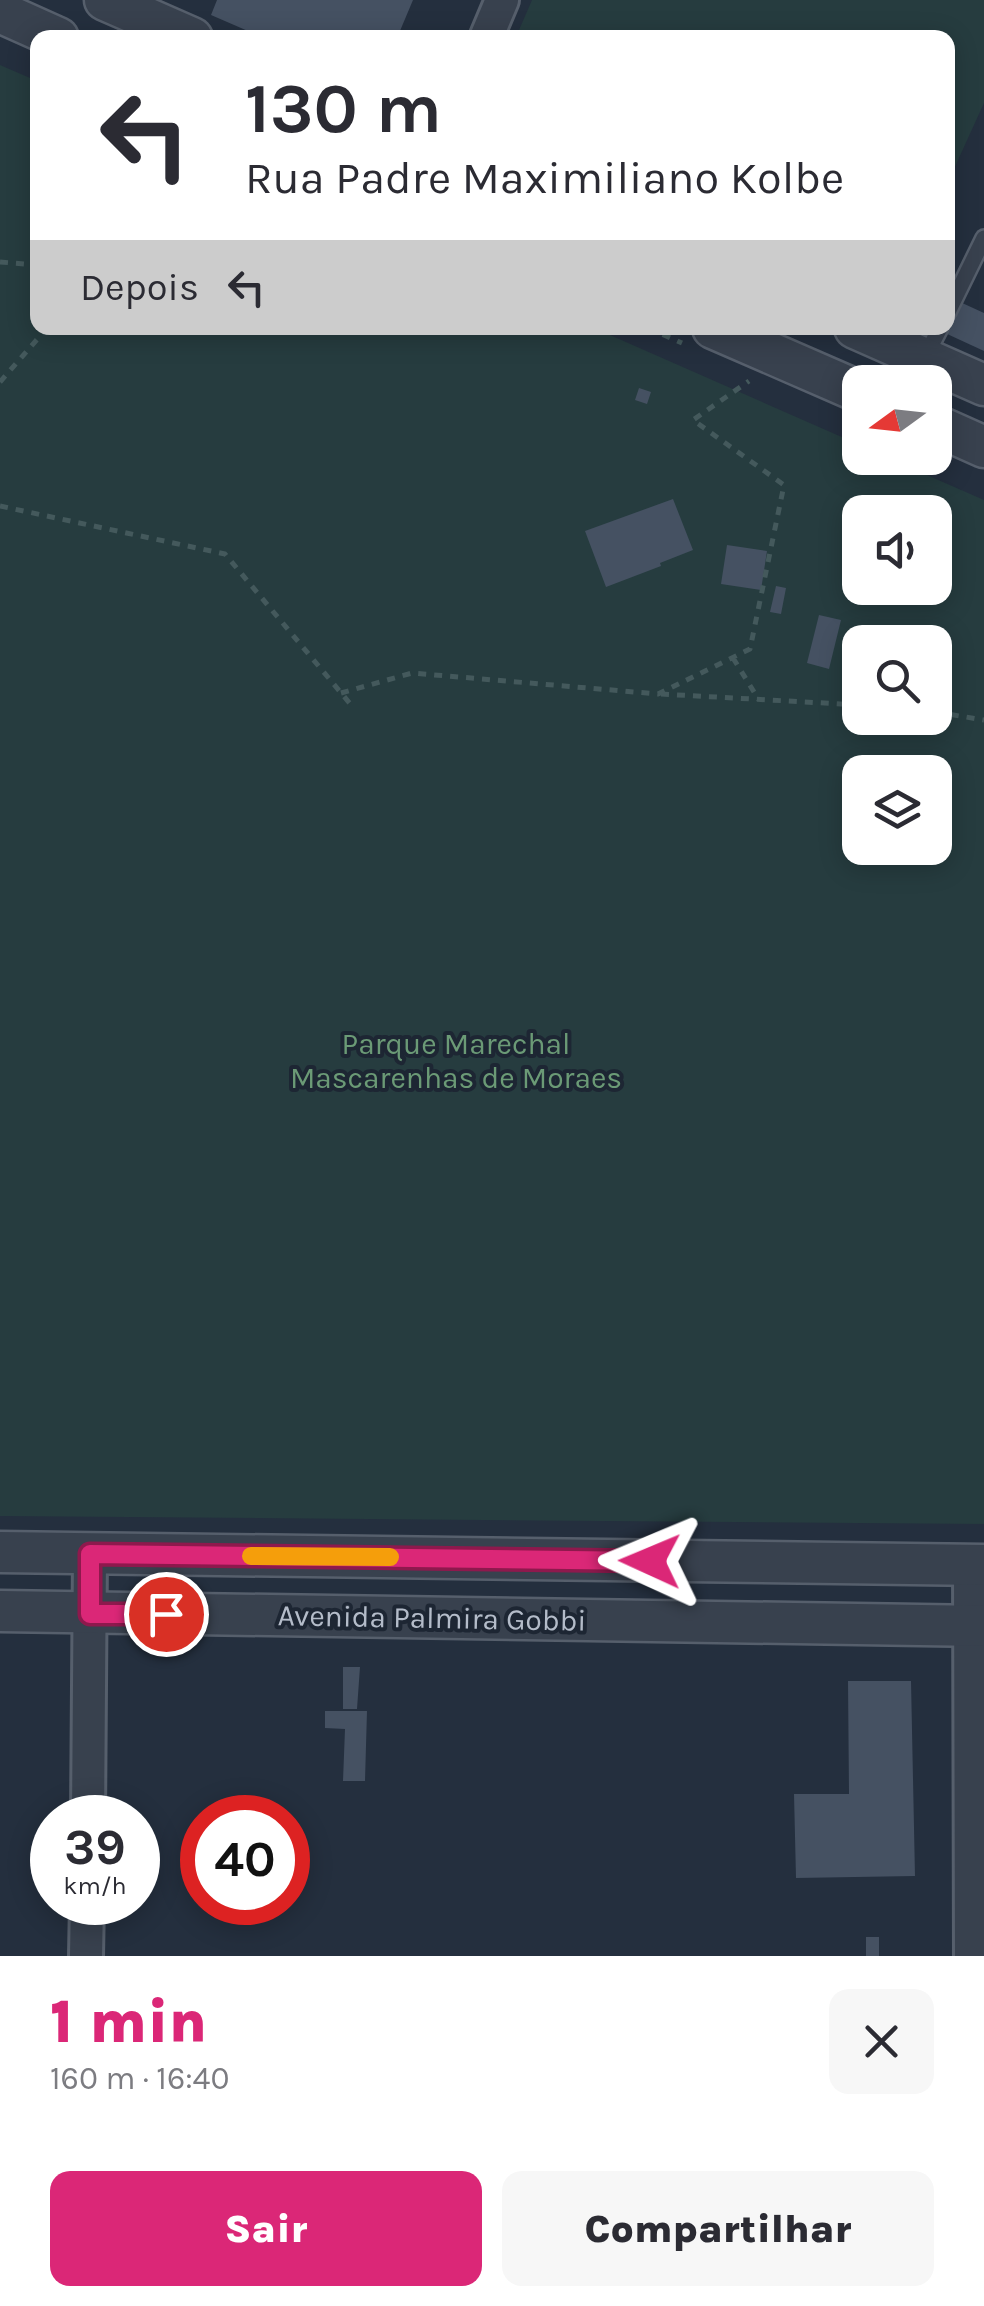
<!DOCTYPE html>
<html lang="pt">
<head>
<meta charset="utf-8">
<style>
	:root { --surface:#fff; --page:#f7f7f7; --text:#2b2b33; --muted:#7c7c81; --accent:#db2777 }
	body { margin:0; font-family:Karla,sans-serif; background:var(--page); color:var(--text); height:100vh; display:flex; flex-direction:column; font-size:38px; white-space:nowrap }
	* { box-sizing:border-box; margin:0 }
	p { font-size:32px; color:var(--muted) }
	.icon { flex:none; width:55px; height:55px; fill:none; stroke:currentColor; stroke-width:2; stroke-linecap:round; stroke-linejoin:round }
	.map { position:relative; height:1956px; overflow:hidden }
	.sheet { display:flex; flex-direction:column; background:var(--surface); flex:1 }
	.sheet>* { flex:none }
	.banner { position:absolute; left:30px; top:30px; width:925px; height:305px; border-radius:20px; box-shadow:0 5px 25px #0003; background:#fff; color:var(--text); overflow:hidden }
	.needle { width:65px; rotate:255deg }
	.tools { position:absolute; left:842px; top:365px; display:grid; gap:20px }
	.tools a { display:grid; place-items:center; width:110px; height:110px; border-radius:20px; background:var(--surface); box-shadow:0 5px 25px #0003; font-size:50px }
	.speed { position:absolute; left:30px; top:1795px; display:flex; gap:20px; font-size:50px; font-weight:700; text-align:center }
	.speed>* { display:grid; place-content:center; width:130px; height:130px; border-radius:50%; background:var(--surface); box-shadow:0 5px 25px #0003; line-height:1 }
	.speed small { font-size:25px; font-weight:400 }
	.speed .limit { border:15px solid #d22; background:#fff; color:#111 }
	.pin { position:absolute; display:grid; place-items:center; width:85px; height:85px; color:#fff; margin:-42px; border:5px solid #fff; border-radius:50%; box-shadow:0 2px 10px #0007 }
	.me { position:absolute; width:110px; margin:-55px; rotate:271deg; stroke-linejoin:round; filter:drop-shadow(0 0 8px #0008) }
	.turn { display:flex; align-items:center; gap:35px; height:210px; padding:0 50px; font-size:45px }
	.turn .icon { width:130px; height:130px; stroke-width:2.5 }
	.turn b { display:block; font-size:70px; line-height:85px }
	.then { display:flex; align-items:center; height:95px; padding:0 50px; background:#0003; gap:20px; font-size:38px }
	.round { display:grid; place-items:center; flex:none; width:105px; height:105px; border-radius:20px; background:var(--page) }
	.summary { display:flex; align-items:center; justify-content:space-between; height:170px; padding:0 50px }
	h1 { font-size:60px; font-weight:800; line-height:75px; color:var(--accent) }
	.button { display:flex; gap:20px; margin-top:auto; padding:20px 50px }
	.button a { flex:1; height:115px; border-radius:20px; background:var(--accent); color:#fff; font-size:40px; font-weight:800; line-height:115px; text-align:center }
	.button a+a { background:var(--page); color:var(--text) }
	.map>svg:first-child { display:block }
</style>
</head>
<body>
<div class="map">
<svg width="984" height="1956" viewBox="0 0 984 1956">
	<rect width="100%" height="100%" fill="#242f3e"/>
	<path fill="#263c3f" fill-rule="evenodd" d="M532,0H984V103L948,182V38L516,37Z
		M0,65L37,81L38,328H594L860,445V458H888L984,500V1524L0,1516ZM860,512H935V588H860ZM860,642H935V718H860ZM860,772H935V848H860Z"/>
	<path fill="#455162" d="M217,0H413L397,38H264L211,15Z
		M960,302L984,313V351L945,333Z
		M639,388L651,392L647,404L635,400Z
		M673,499L693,550L660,563L661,566L606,587L585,531Z
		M727,545L767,551L761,590L721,584Z
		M776,586L786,588L781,614L770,612Z
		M819,615L841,620L829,669L807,663Z
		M343,1667H360L357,1709H343Z
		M848,1681H911L915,1876L796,1878L794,1794H849Z
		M325,1711H367L365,1781H343L345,1729L325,1728Z
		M866,1937H879V1956H866Z"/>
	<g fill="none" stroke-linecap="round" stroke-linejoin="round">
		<defs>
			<path id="service" d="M948,312L984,238
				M926,355L940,328"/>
			<path id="minor" d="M486,38L502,0
				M970,1565L971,1956
				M88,1818L90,1554
				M86,1956L87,1902"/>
			<path id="tertiary" d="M105,0L192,38
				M0,12L58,38
				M713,328L860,392
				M855,328L984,385
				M935,425L984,447
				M0,1552L984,1565
				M0,1611L984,1626"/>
		</defs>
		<use href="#service" stroke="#565f6c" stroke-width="20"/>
		<use href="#minor" stroke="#565f6c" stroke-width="38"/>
		<use href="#tertiary" stroke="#565f6c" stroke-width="45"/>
		<path stroke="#44595c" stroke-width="5" stroke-dasharray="8 8" stroke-linecap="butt" d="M0,262L38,265
			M648,328L682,343
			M0,382L47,328
			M0,506L225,554L352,706
			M733,658L759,700
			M341,693L412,673L658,694L750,649L784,485L693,420L749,381
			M661,694L860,705
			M935,712L984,720"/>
		<use href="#service" stroke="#38414e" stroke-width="15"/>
		<use href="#minor" stroke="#38414e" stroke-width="32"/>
		<use href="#tertiary" stroke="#38414e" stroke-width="40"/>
	</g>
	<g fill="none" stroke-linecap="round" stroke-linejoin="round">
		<defs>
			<path id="route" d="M166,1614H90V1554L650,1561"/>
		</defs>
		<use href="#route" stroke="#8e194d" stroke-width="25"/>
		<use href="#route" stroke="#db2777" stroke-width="18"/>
		<path stroke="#f59e0b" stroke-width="18" d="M251,1556L390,1557"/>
	</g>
	<g text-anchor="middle" stroke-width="8" stroke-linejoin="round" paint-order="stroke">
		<g font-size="30" fill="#6b9a76" stroke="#1d2633">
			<text x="456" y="1054">Parque Marechal<tspan x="456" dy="34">Mascarenhas de Moraes</tspan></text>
		</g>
		<g font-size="30" fill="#b4bcc9" stroke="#1d2633">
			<text transform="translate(432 1618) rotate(1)" y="10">Avenida Palmira Gobbi</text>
		</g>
	</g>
</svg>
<div class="tools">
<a><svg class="needle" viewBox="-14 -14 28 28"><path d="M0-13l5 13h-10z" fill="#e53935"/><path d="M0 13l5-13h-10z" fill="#7c7c81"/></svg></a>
<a><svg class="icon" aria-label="sound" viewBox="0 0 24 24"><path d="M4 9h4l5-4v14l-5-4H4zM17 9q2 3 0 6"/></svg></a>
<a><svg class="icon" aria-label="search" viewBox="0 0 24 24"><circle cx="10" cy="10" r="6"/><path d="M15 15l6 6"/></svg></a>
<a><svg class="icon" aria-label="layers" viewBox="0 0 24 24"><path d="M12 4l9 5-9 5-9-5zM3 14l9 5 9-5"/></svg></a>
</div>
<div class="speed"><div>39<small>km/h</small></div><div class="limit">40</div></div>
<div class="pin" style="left:166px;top:1614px;background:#d93025"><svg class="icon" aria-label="arrive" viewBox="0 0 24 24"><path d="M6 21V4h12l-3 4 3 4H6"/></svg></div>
<svg class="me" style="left:650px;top:1561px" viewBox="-20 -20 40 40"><path d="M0-17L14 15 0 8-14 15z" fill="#db2777" stroke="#fff" stroke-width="4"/></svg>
<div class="banner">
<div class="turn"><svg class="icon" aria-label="left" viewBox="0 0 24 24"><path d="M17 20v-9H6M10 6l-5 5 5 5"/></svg><div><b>130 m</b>Rua Padre Maximiliano Kolbe</div></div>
<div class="then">Depois<svg class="icon" aria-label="left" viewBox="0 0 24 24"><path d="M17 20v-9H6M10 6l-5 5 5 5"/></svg></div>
</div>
</div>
<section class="sheet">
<div class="summary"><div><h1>1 min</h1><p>160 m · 16:40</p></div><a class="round"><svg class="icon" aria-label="close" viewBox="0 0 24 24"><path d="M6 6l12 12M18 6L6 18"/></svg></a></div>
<div class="button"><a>Sair</a><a>Compartilhar</a></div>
</section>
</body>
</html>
